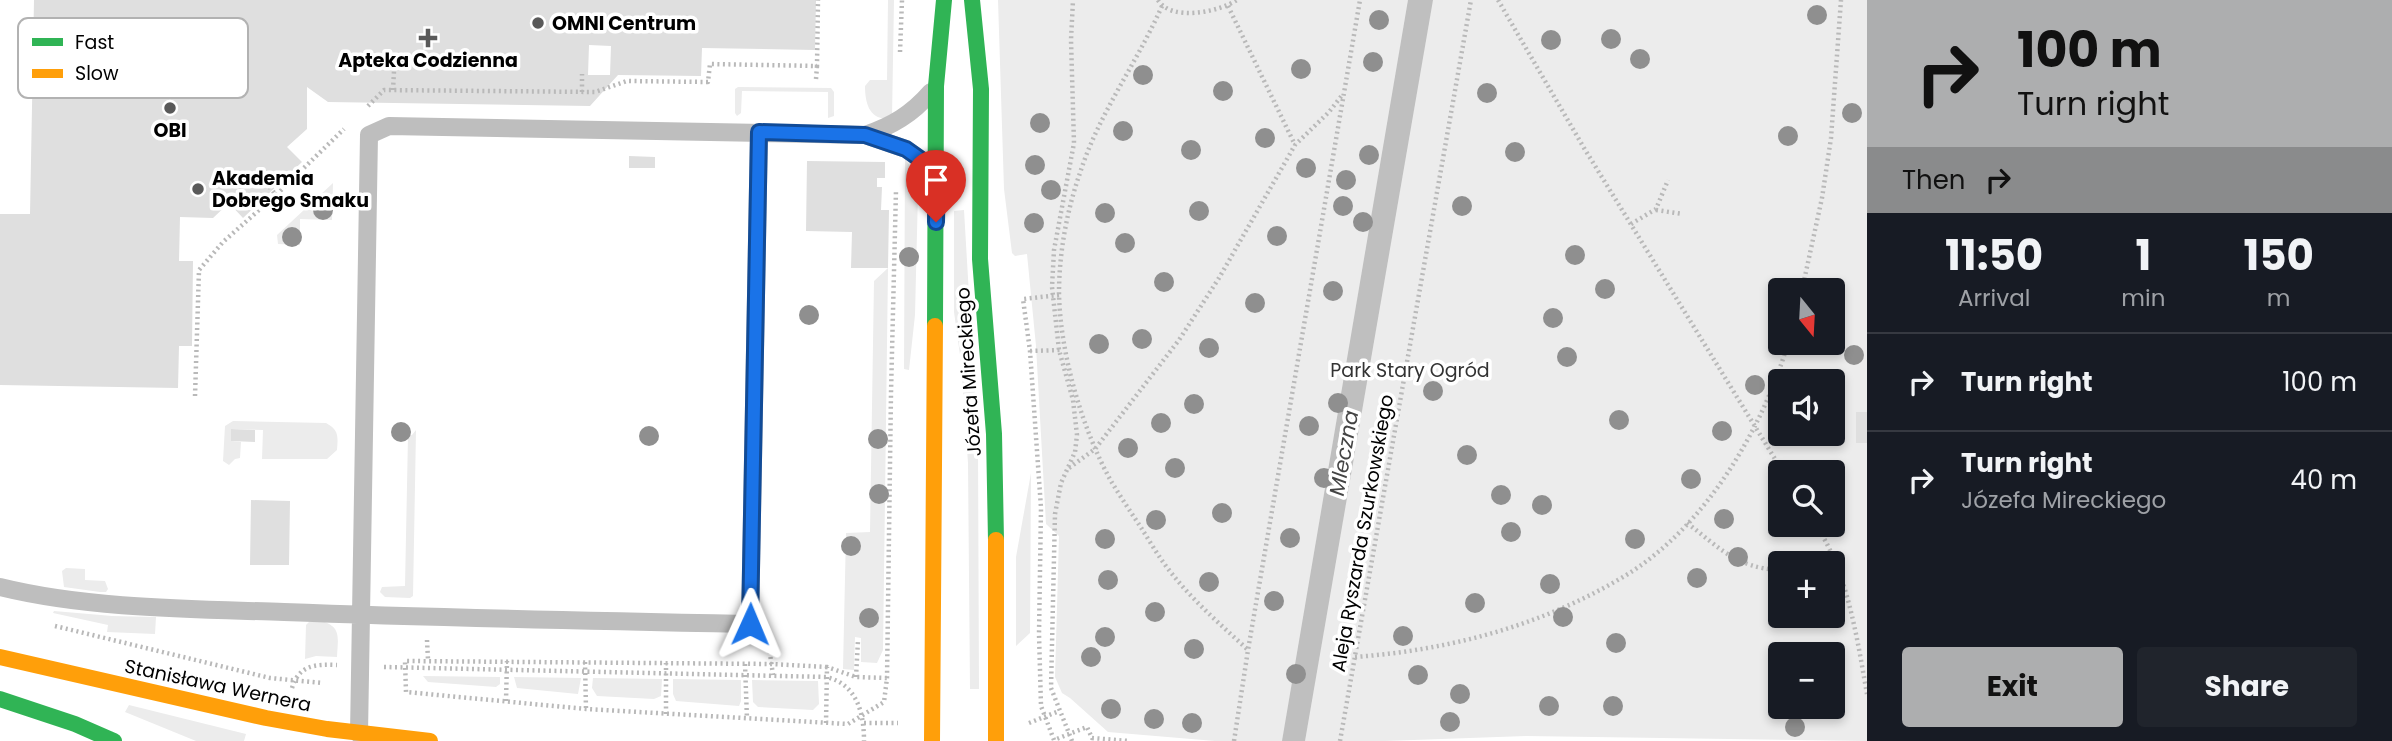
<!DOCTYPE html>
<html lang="en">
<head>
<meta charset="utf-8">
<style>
	:root { --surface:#171b24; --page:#20242c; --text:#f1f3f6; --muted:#9ea1a6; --line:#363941; --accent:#adaeaf }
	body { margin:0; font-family:Poppins,sans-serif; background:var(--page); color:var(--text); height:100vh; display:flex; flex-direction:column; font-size:26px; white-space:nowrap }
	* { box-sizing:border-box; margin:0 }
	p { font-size:23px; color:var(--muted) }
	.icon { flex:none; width:38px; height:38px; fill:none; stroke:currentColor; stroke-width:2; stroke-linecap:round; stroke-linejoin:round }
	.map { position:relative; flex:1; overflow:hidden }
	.side { display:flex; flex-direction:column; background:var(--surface); width:525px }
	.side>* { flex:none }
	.banner { background:#adaeaf; color:#111; overflow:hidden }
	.needle { width:46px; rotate:162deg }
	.controls { position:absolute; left:1768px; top:278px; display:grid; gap:14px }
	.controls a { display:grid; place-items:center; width:77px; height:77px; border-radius:7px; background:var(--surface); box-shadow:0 4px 10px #0003; font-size:35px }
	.pin { position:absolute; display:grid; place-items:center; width:60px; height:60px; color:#fff; margin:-72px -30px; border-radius:50% 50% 50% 0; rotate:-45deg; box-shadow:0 0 7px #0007 }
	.pin .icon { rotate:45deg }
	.me { position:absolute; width:77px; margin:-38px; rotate:1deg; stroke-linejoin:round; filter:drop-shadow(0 0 5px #0008) }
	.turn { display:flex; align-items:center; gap:24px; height:147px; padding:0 35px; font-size:32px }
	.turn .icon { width:91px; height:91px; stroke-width:2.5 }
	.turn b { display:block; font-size:49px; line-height:60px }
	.then { display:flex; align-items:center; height:66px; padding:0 35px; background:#0003; gap:14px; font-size:26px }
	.eta { display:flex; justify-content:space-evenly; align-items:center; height:119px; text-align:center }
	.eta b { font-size:42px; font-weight:700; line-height:49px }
	.cta { display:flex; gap:14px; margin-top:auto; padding:14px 35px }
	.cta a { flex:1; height:80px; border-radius:7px; background:var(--accent); color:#111; font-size:28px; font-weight:700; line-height:80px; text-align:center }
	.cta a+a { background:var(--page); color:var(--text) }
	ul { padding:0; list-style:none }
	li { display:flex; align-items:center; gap:21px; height:98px; padding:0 35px; border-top:2px solid var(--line) }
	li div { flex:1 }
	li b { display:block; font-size:26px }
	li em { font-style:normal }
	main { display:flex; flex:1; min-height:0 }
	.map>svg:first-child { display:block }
</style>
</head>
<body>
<main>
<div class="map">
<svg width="1867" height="741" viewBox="0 0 1867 741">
	<rect width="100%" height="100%" fill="#fff"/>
	<path fill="#ececec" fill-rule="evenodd" d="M888,0H894L892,118C870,122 865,104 865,86L870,80H887Z
		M998,0H1867V741L1526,736L1385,741H1215L1108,732L1070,698L1062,693L1055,677L1059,536L1046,524L1036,346L1027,254L1015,256L1012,253L1004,189ZM1780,290H1832V343H1780ZM1780,382H1832V434H1780ZM1780,472H1832V525H1780ZM1780,564H1832V616H1780ZM1780,654H1832V707H1780Z
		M738,87L831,88L834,92V116L828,118V92L742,91L741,113L737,116L735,113V89Z
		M905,159L914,171L918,192L915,315L909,370L904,369Z
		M333,183L332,220L300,219V245L278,244L277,235Z
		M964,210L978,448L979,689H970L968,463L961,362L954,312V211Z
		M888,268L883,650L877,663L861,662V638L855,637L854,670L843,669L846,533L870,532L874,281Z
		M233,421L326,423C339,430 338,436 337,450L327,459H262L263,430L232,429L231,441L241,442L240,458L235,459L229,465L223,461L225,426Z
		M416,430L413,596L410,598L385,597L380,592L382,587L405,586L408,436L412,435Z
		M1031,473L1030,633L1016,646V557Z
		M66,568L85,569V580L105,581L108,589L106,592H100L64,587L62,571Z
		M54,611L112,616L156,617L155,634L107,632L108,625L53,613Z
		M318,620C342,626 338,636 337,657L316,656L305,659L306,625L309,622Z
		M423,676L500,677V684L496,687L428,682Z
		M514,677L581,678L578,694L517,688Z
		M593,678L662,679L661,696L654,699L597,696L592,688Z
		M673,679L741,680V701L739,706L676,701L673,694Z
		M752,680L818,681L819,704L813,710L758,707L753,702Z
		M129,705L246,734L244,741H196L125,712Z"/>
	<path fill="#bfbfbf" d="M1408,0H1433L1305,741H1282Z"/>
	<path fill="#dfdfdf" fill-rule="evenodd" d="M34,0H816L815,50L702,48L701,76L618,75L590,106L328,102L307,87V129L287,147L302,162L243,218L229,203L213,218L180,217L179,261H193L192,346H179L178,388L0,385V214H30ZM589,45L611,46L610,75H588Z
		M629,156L655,157V168H629Z
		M807,161L885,162V178H877V187H882L881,210H889L888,268H851L852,232L806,231Z
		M1856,412H1867V443H1856Z
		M231,429L255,430V442L231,441Z
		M251,500L290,501L289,565H250Z"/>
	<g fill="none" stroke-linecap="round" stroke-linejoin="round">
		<path stroke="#b9b9b9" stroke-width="4.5" stroke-dasharray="2 3.5" stroke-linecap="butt" d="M1158,0C1171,22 1219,12 1237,0
			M1498,0L1584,148L1783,472
			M1162,6C1137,63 1099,113 1080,173C1067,210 1059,253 1059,293C1060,353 1082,429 1111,481C1120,496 1130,511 1140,526C1149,540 1158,556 1169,570C1192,600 1220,624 1247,649
			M1228,6L1295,145
			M900,52L902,0
			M816,79L817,66
			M393,90L394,71
			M582,92V74
			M368,106L384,90L595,92L627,81L708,82L710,64L817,66L818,0
			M259,174L276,195L344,129
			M1656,210L1683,214
			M1631,224L1656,209L1668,180
			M1802,290L1822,198L1831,138L1841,0
			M1059,295L1023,299L1030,351L1041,508L1039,634L1041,706L1054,740L1087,727L1092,738L1129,741
			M1030,351L1060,350
			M195,396L199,270L223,242L276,195
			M1069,468L1095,449L1179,340L1219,278L1295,145L1329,112L1343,94
			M1687,523C1720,548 1736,568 1780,570
			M1816,525C1848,574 1857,638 1867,694
			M1827,564L1835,560
			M55,626L270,678L323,683
			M427,640L428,660
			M765,642L769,647L773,675
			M1355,657C1449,650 1541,626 1623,577C1704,529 1762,431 1788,343
			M585,662L586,709
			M745,664L747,719
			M384,667L826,677C857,684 864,713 864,741
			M827,667L771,664L405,661L406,692L586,709L848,724L884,702L887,678L891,393L896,190
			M856,677L858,640
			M292,688C299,665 315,664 337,665
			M506,701L507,661
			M666,714V663
			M826,723L827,667L856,677L887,678
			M864,723H898
			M1029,723L1059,711
			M1072,741L1051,688L1055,514L1061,483L1075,452L1077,435L1073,400L1059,350L1052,287L1054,250L1074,143L1071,40L1073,0
			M1234,741L1248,650L1360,0
			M1340,741L1471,0"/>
		<path stroke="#bebebe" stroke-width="18" d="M865,135C892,126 912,114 931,92
			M0,587C89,609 193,609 284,612C439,618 595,621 750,624L759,132
			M359,734L369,135L389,126L865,135L906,149L934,169"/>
		<path stroke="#30b455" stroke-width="16" d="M972,0L981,89L980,259L994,434L996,540
			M935,326L936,86L944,0
			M0,699L75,724L114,741"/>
		<path stroke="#ff9f0a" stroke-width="16" d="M996,540V741
			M0,657L266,718L327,729L430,741
			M932,741L935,326"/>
	</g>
	<g fill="#8f8f8f">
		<circle cx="1817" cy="15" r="10"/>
		<circle cx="1379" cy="20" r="10"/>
		<circle cx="1611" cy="39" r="10"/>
		<circle cx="1551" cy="40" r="10"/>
		<circle cx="1640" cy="59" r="10"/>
		<circle cx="1373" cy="62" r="10"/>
		<circle cx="1301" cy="69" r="10"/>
		<circle cx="1143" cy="75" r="10"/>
		<circle cx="1223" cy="91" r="10"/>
		<circle cx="1487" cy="93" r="10"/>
		<circle cx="1852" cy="113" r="10"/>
		<circle cx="1040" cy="123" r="10"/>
		<circle cx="1123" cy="131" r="10"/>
		<circle cx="1788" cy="136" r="10"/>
		<circle cx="1265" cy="138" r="10"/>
		<circle cx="1191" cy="150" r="10"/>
		<circle cx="1515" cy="152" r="10"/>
		<circle cx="1369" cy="155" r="10"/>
		<circle cx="1035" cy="165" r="10"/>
		<circle cx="1306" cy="168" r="10"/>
		<circle cx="1346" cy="180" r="10"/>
		<circle cx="1051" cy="190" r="10"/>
		<circle cx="1343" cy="206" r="10"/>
		<circle cx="1462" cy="206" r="10"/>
		<circle cx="323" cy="210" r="10"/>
		<circle cx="1199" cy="211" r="10"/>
		<circle cx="1105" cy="213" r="10"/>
		<circle cx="1363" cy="222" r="10"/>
		<circle cx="1034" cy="223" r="10"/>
		<circle cx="1277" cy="236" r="10"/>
		<circle cx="292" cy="237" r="10"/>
		<circle cx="1125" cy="243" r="10"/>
		<circle cx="1575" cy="255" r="10"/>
		<circle cx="909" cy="257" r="10"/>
		<circle cx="1164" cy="282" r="10"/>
		<circle cx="1605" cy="289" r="10"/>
		<circle cx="1333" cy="291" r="10"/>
		<circle cx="1255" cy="303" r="10"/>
		<circle cx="809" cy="315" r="10"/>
		<circle cx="1553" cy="318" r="10"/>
		<circle cx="1142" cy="339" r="10"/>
		<circle cx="1099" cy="344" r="10"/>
		<circle cx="1209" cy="348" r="10"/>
		<circle cx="1854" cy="355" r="10"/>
		<circle cx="1567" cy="357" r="10"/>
		<circle cx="1755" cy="385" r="10"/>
		<circle cx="1433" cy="391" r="10"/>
		<circle cx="1338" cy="403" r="10"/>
		<circle cx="1194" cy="404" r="10"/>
		<circle cx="1619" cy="420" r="10"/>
		<circle cx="1161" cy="423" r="10"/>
		<circle cx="1309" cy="426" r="10"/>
		<circle cx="1722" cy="431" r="10"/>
		<circle cx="401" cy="432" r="10"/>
		<circle cx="649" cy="436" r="10"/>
		<circle cx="878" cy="439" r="10"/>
		<circle cx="1128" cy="448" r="10"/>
		<circle cx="1467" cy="455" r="10"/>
		<circle cx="1175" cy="468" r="10"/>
		<circle cx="1324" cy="478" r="10"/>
		<circle cx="1691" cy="479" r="10"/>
		<circle cx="879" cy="494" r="10"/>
		<circle cx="1501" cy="495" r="10"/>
		<circle cx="1542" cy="505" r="10"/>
		<circle cx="1222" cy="513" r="10"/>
		<circle cx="1724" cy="519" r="10"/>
		<circle cx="1156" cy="520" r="10"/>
		<circle cx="1511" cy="532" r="10"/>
		<circle cx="1290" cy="538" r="10"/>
		<circle cx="1105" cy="539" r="10"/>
		<circle cx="1635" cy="539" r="10"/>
		<circle cx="851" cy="546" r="10"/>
		<circle cx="1738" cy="557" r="10"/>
		<circle cx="1697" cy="578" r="10"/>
		<circle cx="1108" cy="580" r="10"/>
		<circle cx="1209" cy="582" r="10"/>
		<circle cx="1550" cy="584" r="10"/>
		<circle cx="1274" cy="601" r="10"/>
		<circle cx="1475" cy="603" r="10"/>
		<circle cx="1155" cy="612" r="10"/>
		<circle cx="1563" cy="617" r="10"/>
		<circle cx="869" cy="618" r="10"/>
		<circle cx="1403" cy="636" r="10"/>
		<circle cx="1105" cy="637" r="10"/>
		<circle cx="1616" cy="643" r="10"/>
		<circle cx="1194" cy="649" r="10"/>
		<circle cx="1091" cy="657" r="10"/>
		<circle cx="1296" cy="674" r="10"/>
		<circle cx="1418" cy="675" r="10"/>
		<circle cx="1460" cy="694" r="10"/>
		<circle cx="1549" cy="706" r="10"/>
		<circle cx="1613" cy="706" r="10"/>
		<circle cx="1111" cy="709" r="10"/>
		<circle cx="1154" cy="719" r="10"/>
		<circle cx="1450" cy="722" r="10"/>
		<circle cx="1192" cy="723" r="10"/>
		<circle cx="1795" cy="727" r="10"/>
	</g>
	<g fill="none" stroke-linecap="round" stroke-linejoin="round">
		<defs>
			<path id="route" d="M750,624L759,132L865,135L906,149L937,171L936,222"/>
		</defs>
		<use href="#route" stroke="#114b97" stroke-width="18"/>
		<use href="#route" stroke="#1a73e8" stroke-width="12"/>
	</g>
	<g fill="#595959" stroke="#fff" stroke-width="2.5">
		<circle cx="538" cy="23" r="7"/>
		<path d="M424.5 27.5h7v7h7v7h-7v7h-7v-7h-7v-7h7z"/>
		<circle cx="170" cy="108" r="7"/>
		<circle cx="198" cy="189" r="7"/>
	</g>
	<g text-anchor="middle" stroke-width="7" stroke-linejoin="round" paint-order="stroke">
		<g font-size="19" font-weight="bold" fill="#000" stroke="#fff" text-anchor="start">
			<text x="552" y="30">OMNI Centrum</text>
			<text x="428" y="67" text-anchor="middle">Apteka Codzienna</text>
			<text x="170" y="137" text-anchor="middle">OBI</text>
			<text x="212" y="185">Akademia<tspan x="212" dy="22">Dobrego Smaku</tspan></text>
		</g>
		<g font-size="19" fill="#333" stroke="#fff">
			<text x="1410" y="377">Park Stary Ogród</text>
		</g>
		<g font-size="19" fill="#000" stroke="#fff">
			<text transform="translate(968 372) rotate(-94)" y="7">Józefa Mireckiego</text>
			<text transform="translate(1362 533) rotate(-80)" y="7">Aleja Ryszarda Szurkowskiego</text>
			<text transform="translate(218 685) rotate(12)" y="7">Stanisława Wernera</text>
		</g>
		<g font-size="21" font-style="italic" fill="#444" stroke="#fff">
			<text transform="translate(1344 453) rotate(-80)" y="7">Mleczna</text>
		</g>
	</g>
	<rect x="18" y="18" width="230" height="80" rx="10" fill="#fff" stroke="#b2b2b2" stroke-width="2"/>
	<rect x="32" y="38" width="31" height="8" fill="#30b455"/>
	<rect x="32" y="69" width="31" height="9" fill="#ff9f0a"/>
	<g font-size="19" fill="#000">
		<text x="75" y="49">Fast</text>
		<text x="75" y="80">Slow</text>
	</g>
</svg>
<div class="controls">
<a><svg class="needle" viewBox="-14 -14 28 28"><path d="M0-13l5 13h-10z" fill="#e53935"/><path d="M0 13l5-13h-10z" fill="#9ea1a6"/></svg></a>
<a><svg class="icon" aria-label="sound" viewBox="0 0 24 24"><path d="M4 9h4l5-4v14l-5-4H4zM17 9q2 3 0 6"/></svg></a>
<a><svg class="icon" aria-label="search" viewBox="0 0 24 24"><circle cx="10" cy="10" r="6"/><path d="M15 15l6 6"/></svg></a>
<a>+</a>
<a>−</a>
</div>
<div class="pin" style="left:936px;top:222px;background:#d93025"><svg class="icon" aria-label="arrive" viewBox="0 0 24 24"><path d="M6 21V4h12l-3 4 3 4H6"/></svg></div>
<svg class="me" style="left:750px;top:624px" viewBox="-20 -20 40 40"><path d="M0-17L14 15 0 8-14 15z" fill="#1a73e8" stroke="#fff" stroke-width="4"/></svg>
</div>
<section class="side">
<div class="banner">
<div class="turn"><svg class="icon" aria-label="right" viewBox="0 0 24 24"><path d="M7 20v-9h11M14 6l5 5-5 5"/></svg><div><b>100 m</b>Turn right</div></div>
<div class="then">Then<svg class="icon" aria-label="right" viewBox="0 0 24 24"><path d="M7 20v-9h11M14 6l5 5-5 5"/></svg></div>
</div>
<div class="eta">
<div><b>11:50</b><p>Arrival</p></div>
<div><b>1</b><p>min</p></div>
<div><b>150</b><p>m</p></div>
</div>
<ul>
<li><svg class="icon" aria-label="right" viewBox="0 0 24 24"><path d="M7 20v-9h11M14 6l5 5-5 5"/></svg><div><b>Turn right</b></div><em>100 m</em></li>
<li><svg class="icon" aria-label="right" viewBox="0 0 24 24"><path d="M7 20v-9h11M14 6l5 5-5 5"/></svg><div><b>Turn right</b><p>Józefa Mireckiego</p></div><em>40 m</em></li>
</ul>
<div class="cta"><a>Exit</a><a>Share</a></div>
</section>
</main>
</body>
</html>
